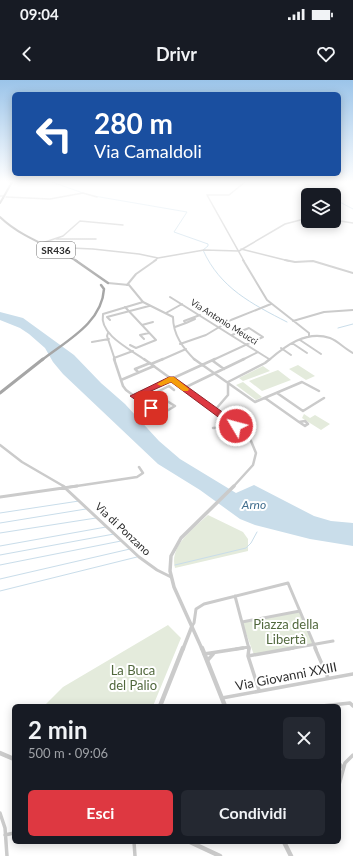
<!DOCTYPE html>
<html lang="it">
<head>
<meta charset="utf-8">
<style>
	:root { --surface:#171b24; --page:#242831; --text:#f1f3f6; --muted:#9ea1a6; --accent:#de3841 }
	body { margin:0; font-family:Lato,sans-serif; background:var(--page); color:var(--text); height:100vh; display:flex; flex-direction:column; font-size:15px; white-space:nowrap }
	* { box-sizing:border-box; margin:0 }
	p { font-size:13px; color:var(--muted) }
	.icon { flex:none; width:22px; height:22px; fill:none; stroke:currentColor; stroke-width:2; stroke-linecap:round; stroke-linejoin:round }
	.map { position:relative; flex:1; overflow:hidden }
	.side { position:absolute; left:12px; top:624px; width:329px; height:140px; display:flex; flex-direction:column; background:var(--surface); border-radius:6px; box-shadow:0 2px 10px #0003 }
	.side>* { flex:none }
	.banner { position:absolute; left:12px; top:12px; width:329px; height:84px; border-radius:6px; box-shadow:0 2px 10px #0003; background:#1a4fa0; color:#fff; overflow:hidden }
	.tools { position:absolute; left:301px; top:108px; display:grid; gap:8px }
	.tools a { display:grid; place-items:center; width:40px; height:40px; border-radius:6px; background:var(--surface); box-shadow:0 2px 10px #0003; font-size:20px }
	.pin { position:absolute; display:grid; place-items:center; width:34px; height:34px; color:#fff; margin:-17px; border-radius:8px; box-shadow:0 2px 6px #0006 }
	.me { position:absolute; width:44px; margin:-22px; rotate:307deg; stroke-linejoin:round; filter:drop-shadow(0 0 3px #0008) }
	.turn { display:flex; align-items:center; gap:14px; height:84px; padding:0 16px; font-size:18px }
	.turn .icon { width:52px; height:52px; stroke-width:2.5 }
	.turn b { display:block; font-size:28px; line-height:34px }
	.round { display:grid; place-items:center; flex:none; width:42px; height:42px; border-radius:6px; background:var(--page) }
	.head { display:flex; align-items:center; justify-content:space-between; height:68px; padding:0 16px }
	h1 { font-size:24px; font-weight:700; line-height:30px }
	.primary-button { display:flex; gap:8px; margin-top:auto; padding:8px 16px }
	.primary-button a { flex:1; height:46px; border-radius:6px; background:var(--accent); color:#fff; font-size:16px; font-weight:700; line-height:46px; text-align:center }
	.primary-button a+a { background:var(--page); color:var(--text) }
	.status { display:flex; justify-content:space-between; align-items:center; height:28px; padding:0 20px; background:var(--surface); direction:ltr }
	.status svg { height:11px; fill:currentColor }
	header { display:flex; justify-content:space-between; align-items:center; height:52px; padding:0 16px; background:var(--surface); font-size:18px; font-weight:700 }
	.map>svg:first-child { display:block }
</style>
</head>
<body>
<div class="status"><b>09:04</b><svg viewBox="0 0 49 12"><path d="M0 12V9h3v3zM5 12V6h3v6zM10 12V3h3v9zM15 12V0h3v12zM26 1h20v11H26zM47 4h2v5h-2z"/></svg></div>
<header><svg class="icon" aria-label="back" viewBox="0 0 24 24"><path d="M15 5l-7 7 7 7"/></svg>Drivr<svg class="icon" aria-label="heart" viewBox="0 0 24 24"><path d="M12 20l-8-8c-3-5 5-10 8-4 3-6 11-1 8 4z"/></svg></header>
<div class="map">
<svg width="353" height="776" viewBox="0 0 353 776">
	<rect width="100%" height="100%" fill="#fff"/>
	<path fill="#e4ebdc" d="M298,285L315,296L306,300L289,289Z
		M263,286L270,291L243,301L239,298Z
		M278,290L291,300L262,311L249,301Z
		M243,302L262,317L256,320L236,305Z
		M304,334L310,338L315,335L330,344L321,350L302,338Z
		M208,435L243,452L248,459V471L175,488C169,466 193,449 208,435Z
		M300,531L314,564L254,575L242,542Z
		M168,545L181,558L153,626H44L63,607Z"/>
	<path fill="#c9ddea" d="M0,232L23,238L74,275L101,303L125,324L159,361L180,379L236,413L254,405L314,436L331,441L353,443V466L310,459L255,445L240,439L200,410L158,384L63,294L53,282L45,268L29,254L20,248L0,240Z"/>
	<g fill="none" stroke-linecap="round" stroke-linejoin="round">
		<path stroke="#c9ddea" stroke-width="1" d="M52,102L83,113
			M303,102L327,115
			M94,116L187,132L174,152L208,164V166L203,170C220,208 252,224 287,242
			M334,119L353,129
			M338,248L353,244
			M0,433L79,421
			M0,443L86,429
			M0,453L96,438
			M0,466L106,447
			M0,475L114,454
			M0,485L121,461
			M175,485L246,468L251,463L257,452
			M0,499L130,469
			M0,511L137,477"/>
		<path stroke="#cbcbcb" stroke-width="1.5" d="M0,116H3
			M6,117L50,119L83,113L97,117
			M334,140L353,143
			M56,159H96
			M42,163L63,156L80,141L123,145
			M49,167L93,169L139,174L158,178
			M241,169L289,181
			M154,181L158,178L204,170L239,171L285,144L308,138
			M244,181L207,115H229L245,102"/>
		<path stroke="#cbcbcb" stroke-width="2" d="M243,180L267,220L309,253V256
			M285,180L295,182L313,181L353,193
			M127,205L136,194L156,180
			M170,217L269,279
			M143,222L173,237C173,255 183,268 195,280
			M125,227L156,260L136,268L130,265
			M166,233L182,224
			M110,240L107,237L149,226
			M293,241L324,232L353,230
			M186,243L195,239L193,238
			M142,245L153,242
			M175,247L186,243L184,241L200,235
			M108,253L107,256L115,280
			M144,259L140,255L149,253
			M300,260L321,274
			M92,262L109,259
			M292,263L307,273
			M180,264L206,255L231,240L271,224
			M281,268L291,275
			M114,278L133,271
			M161,280L186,269
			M213,280L263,257L249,248L232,255
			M242,280L258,272
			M269,280C285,266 306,250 330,258C338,261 345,269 353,273"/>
		<path stroke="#cbcbcb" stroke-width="2.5" d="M114,279L123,306L126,310L160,335L175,326L167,321
			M194,279L255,322L302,302L319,311
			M213,281L224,289
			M151,284L163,279
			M138,292L135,289L150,283
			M121,300L154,286
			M228,302L265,283L270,279
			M184,308L244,279
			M149,310L155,313L169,306L174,310
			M277,313L303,331L324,318
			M134,316L215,279
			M265,318L299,342
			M215,330L228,315V303
			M305,341L308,344L305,346L299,342Z
			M213,348L236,346
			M0,365L22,382L65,407
			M70,407L137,397L143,393L139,387"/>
		<path stroke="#cbcbcb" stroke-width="3" d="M63,406L139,477L157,490L171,497
			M0,417L77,406
			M235,516L249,569
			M242,542L300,531
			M192,546L194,543L196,529L204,524L288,503L316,569
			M236,569L249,567
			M288,569L333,561"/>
		<path stroke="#cbcbcb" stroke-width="3.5" d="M249,568L248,576L259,610
			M315,568L328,598
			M204,574L243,568
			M248,576L293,568
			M207,581L214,573
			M222,618L353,594
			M322,626L350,623L353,626
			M339,683L343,688
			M339,705L345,683L353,675
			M0,733L5,748L7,776
			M5,755L14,753
			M134,762L135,776"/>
		<path stroke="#cbcbcb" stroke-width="2" d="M108,203L129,205L143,222L103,234C99,255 130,269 145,280"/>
		<path stroke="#cbcbcb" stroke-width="2.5" d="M144,279L236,346L251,361L256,373L253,385L233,407"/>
		<path stroke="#cbcbcb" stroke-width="3.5" d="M183,569L192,546
			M202,569L174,507L170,491L171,476L181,458L234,406"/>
		<path stroke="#cbcbcb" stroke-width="4.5" d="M202,568L225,626
			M160,626L183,568
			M0,673L14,679
			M190,762L220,776
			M284,762L291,776"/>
		<path stroke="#a6a6a6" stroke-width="2" d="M0,123L3,118
			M0,137C22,158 50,166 77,181"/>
		<path stroke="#a6a6a6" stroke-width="2.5" d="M75,180L108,203
			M42,280C66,261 102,243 104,209L101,205"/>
		<path stroke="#a6a6a6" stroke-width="3" d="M0,313L43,279"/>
		<path stroke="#a6a6a6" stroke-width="2" d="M3,118L12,102"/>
	</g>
	<linearGradient id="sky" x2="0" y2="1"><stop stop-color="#9bc4e9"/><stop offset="0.48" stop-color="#fff"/><stop offset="1" stop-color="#fff" stop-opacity="0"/></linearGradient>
	<rect width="353" height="211" fill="url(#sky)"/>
	<path fill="#de3841" stroke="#90242a" d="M169,297H174L239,344L240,346L239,348H233L171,302L140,316L154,326V329H149L130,316Z"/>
	<path fill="#f59e0b" d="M169,297H174L189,309L188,311H183L171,302L161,306L157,304Z"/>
	<g text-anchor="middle" stroke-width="4" stroke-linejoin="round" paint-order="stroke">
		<g font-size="9" fill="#2e2e2e" stroke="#fff">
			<text transform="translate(224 242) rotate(32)" y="3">Via Antonio Meucci</text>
		</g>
		<rect fill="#fff" stroke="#6d6d6d" stroke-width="1" x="37" y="162" width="38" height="16" rx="3"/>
		<g font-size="10" font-weight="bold" fill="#2e2e2e">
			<text x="56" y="174">SR436</text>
		</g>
		<g font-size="11" fill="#2e2e2e" stroke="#fff">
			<text transform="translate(123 449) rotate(43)" y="4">Via di Ponzano</text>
		</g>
		<g font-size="12" font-style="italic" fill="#406d8d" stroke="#fff">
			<text x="254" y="429">Arno</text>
		</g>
		<g font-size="13" fill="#51683d" stroke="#fff">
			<text x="286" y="549">Piazza della<tspan x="286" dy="15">Libertà</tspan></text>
			<text x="133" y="595">La Buca<tspan x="133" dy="15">del Palio</tspan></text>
		</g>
		<g font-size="13" fill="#2e2e2e" stroke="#fff">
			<text transform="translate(286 596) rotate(-11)" y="5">Via Giovanni XXIII</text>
		</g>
	</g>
</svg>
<div class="tools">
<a><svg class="icon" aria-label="layers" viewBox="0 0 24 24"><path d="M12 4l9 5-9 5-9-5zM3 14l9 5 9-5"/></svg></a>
</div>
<div class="pin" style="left:151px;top:328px;background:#d93025"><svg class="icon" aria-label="arrive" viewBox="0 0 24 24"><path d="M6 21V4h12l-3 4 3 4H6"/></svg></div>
<svg class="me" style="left:236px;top:346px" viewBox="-20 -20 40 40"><circle r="17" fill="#de3841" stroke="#fff" stroke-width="3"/><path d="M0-11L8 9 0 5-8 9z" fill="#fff"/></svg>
<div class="banner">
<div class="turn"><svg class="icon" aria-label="left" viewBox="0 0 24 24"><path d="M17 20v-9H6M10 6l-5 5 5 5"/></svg><div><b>280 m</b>Via Camaldoli</div></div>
</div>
<section class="side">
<div class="head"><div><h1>2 min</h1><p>500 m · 09:06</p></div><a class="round"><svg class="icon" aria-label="close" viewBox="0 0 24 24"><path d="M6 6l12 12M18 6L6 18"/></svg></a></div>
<div class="primary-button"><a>Esci</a><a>Condividi</a></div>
</section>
</div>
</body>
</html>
